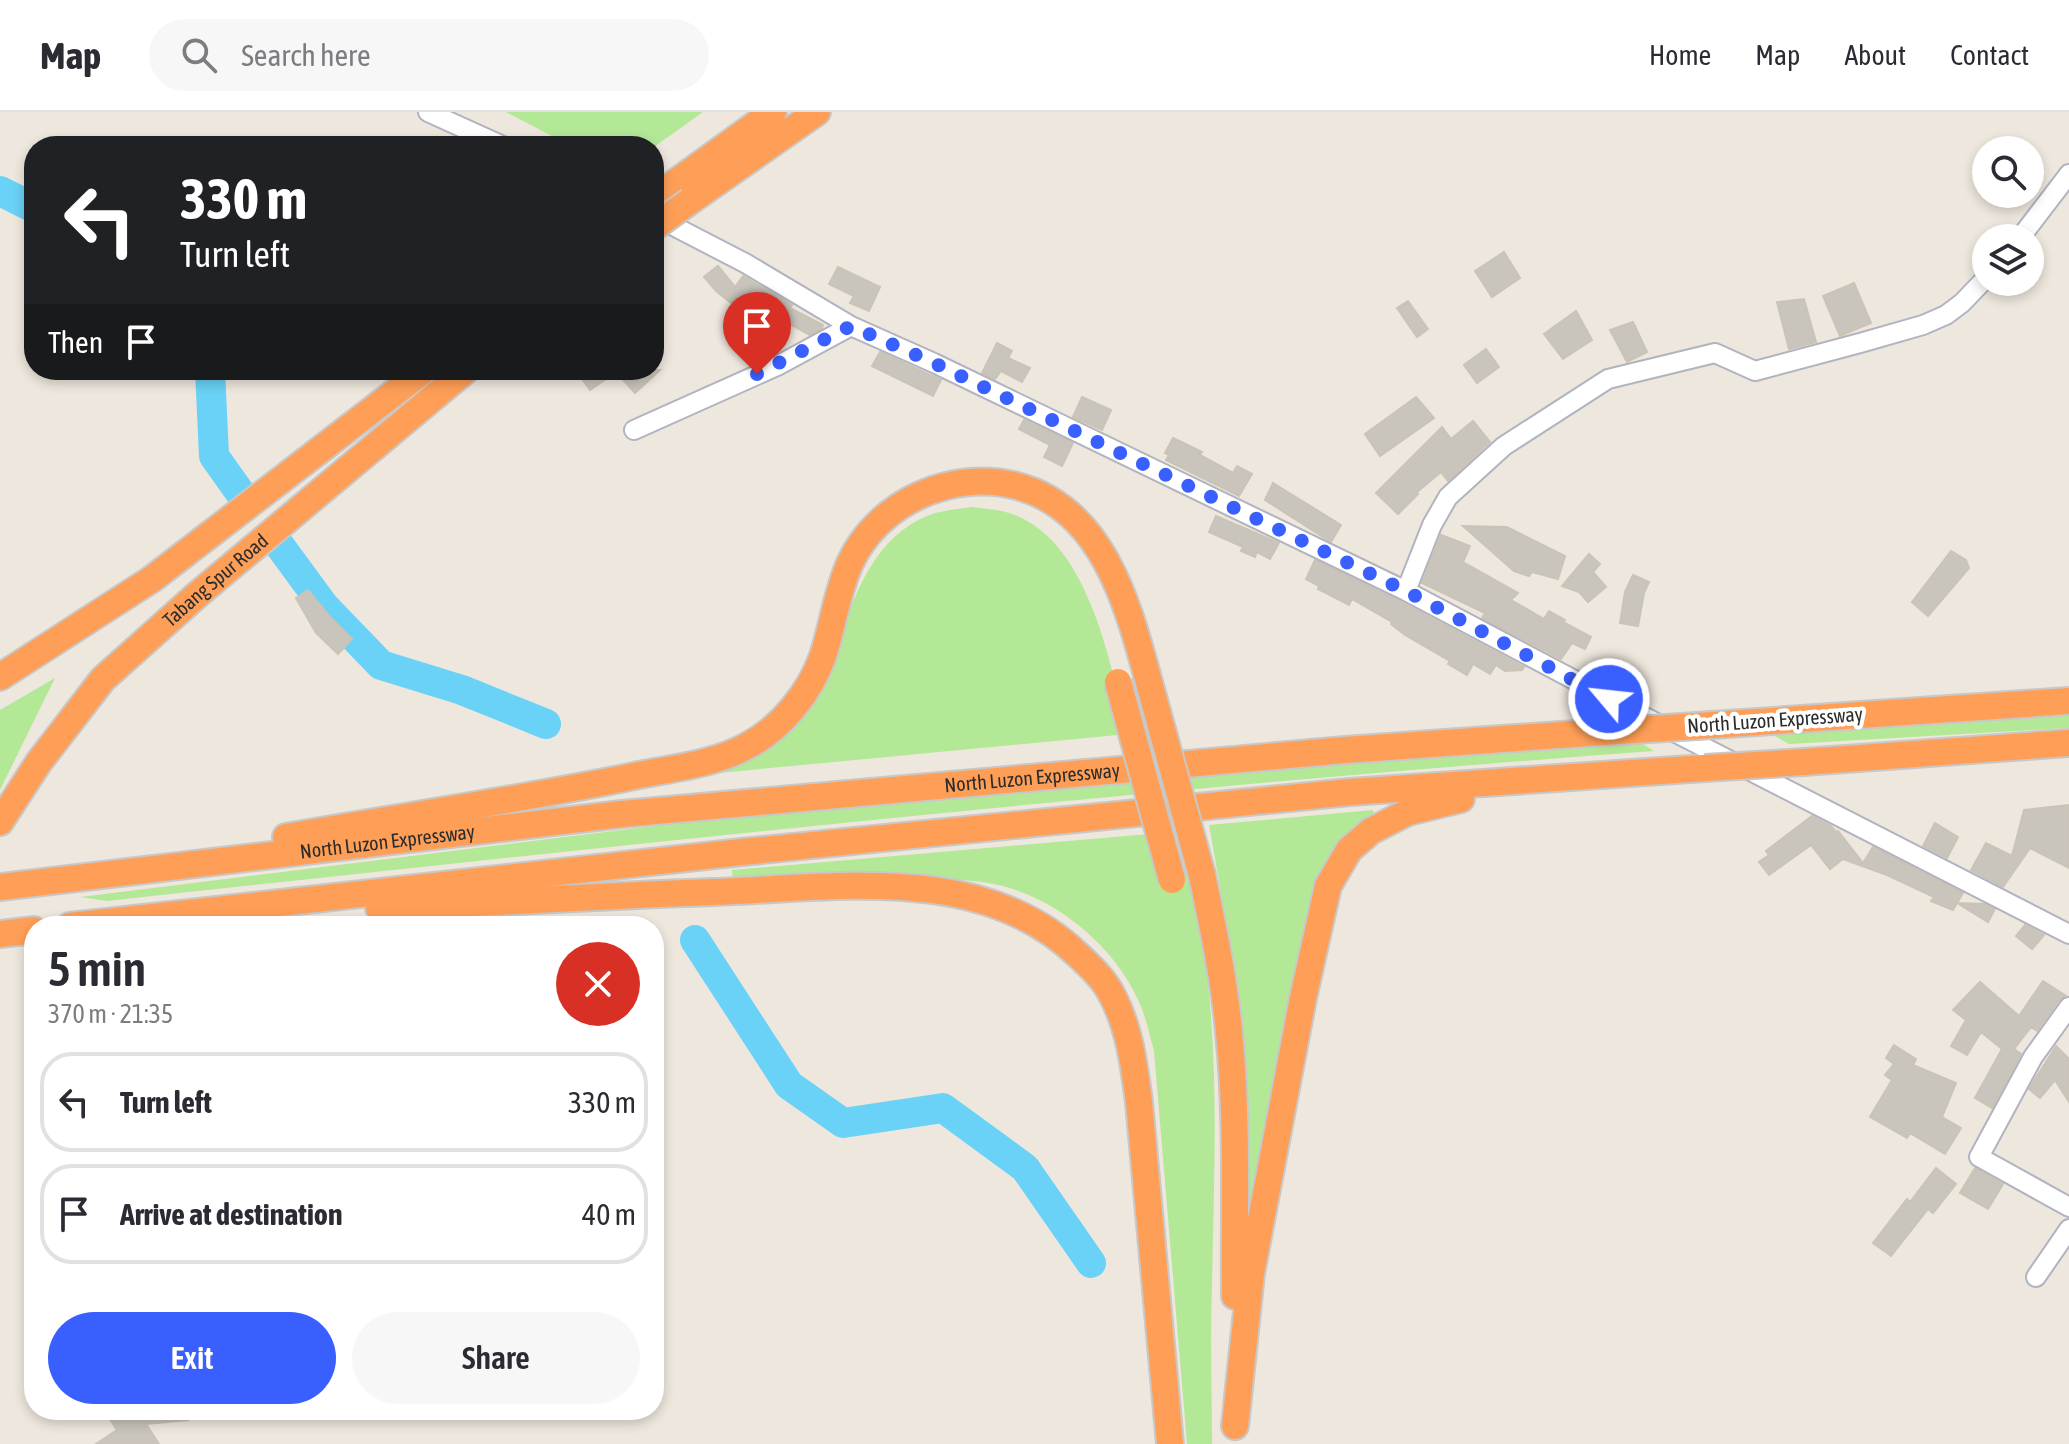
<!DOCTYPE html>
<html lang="en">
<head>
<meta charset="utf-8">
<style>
	:root { --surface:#fff; --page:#f7f7f7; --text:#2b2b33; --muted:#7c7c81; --line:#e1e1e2; --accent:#395fff }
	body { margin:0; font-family:"Asap Condensed",sans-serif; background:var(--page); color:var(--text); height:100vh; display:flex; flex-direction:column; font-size:30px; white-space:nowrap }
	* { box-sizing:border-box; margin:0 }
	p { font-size:26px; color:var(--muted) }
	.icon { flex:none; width:44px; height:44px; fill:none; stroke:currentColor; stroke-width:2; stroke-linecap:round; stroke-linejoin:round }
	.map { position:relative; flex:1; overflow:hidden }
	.drawer { position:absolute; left:24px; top:804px; width:640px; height:504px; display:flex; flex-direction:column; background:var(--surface); border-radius:32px; box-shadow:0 4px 12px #0003 }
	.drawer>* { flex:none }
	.banner { position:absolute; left:24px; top:24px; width:640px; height:244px; border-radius:32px; box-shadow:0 4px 12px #0003; background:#202124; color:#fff; overflow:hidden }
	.buttons { position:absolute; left:1972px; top:24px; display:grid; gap:16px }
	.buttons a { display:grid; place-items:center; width:72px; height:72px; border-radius:50%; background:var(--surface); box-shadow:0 4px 12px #0003; font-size:40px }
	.pin { position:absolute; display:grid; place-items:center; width:68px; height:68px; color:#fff; margin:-82px -34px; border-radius:50% 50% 50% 0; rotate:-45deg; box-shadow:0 0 8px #0007 }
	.pin .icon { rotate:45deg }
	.me { position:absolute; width:88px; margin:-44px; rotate:298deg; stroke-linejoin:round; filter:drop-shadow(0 0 6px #0008) }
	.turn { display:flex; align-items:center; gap:28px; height:168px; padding:0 24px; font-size:36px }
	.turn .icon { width:104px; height:104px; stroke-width:2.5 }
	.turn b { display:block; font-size:56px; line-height:68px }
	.then { display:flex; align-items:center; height:76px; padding:0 24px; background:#0003; gap:16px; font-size:30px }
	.round { display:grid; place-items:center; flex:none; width:84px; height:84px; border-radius:42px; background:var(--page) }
	.headline { display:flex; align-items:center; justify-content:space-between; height:136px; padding:0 24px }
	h1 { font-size:48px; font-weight:600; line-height:60px }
	.cta { display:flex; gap:16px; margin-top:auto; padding:16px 24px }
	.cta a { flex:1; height:92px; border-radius:48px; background:var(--accent); color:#fff; font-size:32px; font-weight:600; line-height:92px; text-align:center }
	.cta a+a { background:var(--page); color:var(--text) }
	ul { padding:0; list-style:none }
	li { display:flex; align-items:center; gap:24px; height:100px; margin:0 16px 12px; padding:0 8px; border:4px solid var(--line); border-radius:32px }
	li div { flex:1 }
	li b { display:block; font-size:30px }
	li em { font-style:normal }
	header { display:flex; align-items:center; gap:48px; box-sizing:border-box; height:112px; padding:0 40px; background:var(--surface); border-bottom:2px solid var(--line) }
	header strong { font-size:38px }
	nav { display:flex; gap:44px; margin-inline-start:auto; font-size:28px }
	.search { width:560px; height:72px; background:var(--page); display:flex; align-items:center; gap:20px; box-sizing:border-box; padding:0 28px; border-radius:44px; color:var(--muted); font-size:30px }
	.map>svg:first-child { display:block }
</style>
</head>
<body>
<header>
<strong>Map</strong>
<div class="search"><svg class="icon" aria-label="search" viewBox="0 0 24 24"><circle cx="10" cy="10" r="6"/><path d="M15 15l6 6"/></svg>Search here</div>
<nav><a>Home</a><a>Map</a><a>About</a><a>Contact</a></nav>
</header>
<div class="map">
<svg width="2069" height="1332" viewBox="0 0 2069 1332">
	<rect width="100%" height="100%" fill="#eee7dd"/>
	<path fill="#b3e897" d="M506,0H703L654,35L571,34Z
		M972,395C983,397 997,397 1009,401C1089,426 1110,552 1128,622L708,662C752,643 790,629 817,586C828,570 833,548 839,529C856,477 878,420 935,401C946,398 960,397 972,395Z
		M55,566L0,678V598Z
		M2069,602V616L1789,632L1766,619Z
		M1633,626L1654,639C1137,677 622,733 107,789L80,785L670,712Z
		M1373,698L1374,703C1337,732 1328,741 1314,786L1247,1109L1244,941L1233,848L1209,713Z
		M1172,720C1185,757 1198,793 1203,832C1220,945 1214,1059 1212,1173C1210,1226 1212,1279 1212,1332H1187L1154,939C1150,925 1147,910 1142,897C1120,840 1063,790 1003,774C983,769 963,768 942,767L733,771L732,758Z"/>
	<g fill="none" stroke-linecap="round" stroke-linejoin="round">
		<path stroke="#6ad2f6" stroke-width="30" d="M0,79L34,96
			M210,258L214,344L241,382
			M277,430L324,494L381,553L462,578L546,612
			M695,828L789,973L843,1011L943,996L1025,1056L1091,1151"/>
	</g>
	<path fill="#c9c5bc" stroke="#cac3b6" stroke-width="2" d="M1504,140L1520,166L1492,185L1475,159Z
		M718,154L735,175L743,164L792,193L790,196L823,213L822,216L810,223L746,188L739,197L717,180L704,165Z
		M838,155L880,175L869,199L850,191L854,184L829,172Z
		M1854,171L1871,211L1840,224L1823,184Z
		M1804,187L1816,230L1789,237L1777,190Z
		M1408,189L1428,217L1417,225L1397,196Z
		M1576,199L1592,228L1563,247L1544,222Z
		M1633,210L1647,240L1627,250L1610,218Z
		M997,231L1012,239L1008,246L1030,256L1022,270L1001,259L995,267L982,261Z
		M1486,237L1499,255L1477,271L1464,253Z
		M880,240L941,268L933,284L872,254Z
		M576,258H660L635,281L616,260L590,278Z
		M1082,285L1111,298L1102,318L1073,305Z
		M1416,285L1434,306L1380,344L1365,322Z
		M1024,308L1073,331L1062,354L1044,345L1050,333L1019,317Z
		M1473,309L1490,330L1448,369L1441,360L1416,381L1418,382L1398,402L1376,381L1442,315L1451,327Z
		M1173,326L1202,340L1200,343L1233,361L1237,354L1252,362L1239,384L1166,348L1169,343L1165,341Z
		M1273,371L1341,413L1331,430L1265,388Z
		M1216,404L1279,431L1270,447L1257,440L1255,445L1241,439L1243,435L1209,420Z
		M1463,414L1507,415L1565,444L1558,467L1532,460L1529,464L1514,459Z
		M1441,423L1470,434L1463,450L1518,481L1511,488L1544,507L1549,499L1565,508L1563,510L1591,525L1585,537L1572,531L1561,547L1482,506L1485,501L1422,471Z
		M1951,439L1966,448L1969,456L1928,504L1912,490Z
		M1589,442L1600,452L1593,460L1606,475L1588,490L1579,480L1562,474Z
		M1315,448L1401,490L1524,555L1522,558L1505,559L1496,553L1490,562L1473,552L1467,563L1448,552L1450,549L1405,523L1391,512L1392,510L1352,487L1349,493L1318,477L1319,474L1306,467Z
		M1633,463L1649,470L1644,481L1638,514L1620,511L1625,480Z
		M308,478L330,505L352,527L338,542L316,521L296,486Z
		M2069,693V756L2030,736L2003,775L1971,758L1986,731L2012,744L2024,698Z
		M1812,704L1831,714L1836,720L1838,719L1863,751L1873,735L1963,781L1953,798L1931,789L1934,785L1887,763L1843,747L1830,757L1811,733L1769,763L1759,750L1769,743L1766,739Z
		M1935,711L1958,725L1947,746L1923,734Z
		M1957,791L1985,792L1995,797L1988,810Z
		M2025,813L2044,823L2032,837L2016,824Z
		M2043,869L2066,884L2059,888L2037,919L2031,915L2014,937L2021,942L1992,996L1975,986L2002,937L1981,920L1967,943L1951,934L1966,908L1953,898L1980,870L2019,904Z
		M1894,933L1916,947L1913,953L1956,971L1942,1005L1961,1016L1945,1042L1910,1021L1907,1026L1870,1005L1892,968L1885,963L1894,952L1886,946Z
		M2056,934L2069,947V990L2055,968L2040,986L2029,977Z
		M1936,1056L1956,1072L1933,1101L1928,1097L1891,1144L1873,1131L1907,1087L1910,1090Z
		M1975,1056L2003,1072L1988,1097L1960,1081Z
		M104,1298H188V1308L146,1312L159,1332H96L117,1318Z"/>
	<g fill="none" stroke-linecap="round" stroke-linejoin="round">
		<defs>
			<path id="minor" d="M428,0L503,34
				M656,105L745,151L851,214L934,251L1406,479L1635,600L2069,822
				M2020,126L2069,62
				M634,318L777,254L851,214
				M1406,479L1432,413L1448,385L1504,334L1608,267L1715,241L1755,259L1860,231L1923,213L1946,203L1962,191L1986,166
				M2069,895L2033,945L1979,1045L2069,1095
				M2036,1165L2069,1117"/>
			<g id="highway">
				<path d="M654,86L773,0"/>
				<path d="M690,89L817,0"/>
				<path d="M0,565L152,467L424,258"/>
				<path d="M1712,613L2069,589"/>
				<path d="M1804,650L2069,631"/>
				<path id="s1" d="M0,710L39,650L103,567L197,483L466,258"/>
				<path d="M286,725C399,705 512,689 625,666C664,657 711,654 747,634C782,616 810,580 823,544C833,513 837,480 850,451C878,390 952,357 1017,374C1101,396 1127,489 1147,563"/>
				<path d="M1202,763C1213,815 1224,867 1229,920C1238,1008 1234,1097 1235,1184"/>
				<path id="s2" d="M0,775L622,702L1345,638L1618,619"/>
				<path d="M379,796C490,790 601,784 713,780C834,776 982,750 1078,843C1091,855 1105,868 1113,885C1130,918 1134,954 1139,990L1170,1332"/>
				<path d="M70,814L742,740L1350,680L1705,656"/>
				<path d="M0,822L34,818"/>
				<path d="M1235,1314L1251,1161L1303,886L1328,774L1349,738L1371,719L1408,700L1461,687"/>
			</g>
		</defs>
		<use href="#minor" stroke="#b1b4c0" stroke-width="22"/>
		<use href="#highway" stroke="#c8c8c8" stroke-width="30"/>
		<use href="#minor" stroke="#fff" stroke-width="18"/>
		<use href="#highway" stroke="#ff9f57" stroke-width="26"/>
		<defs>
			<path id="highway-bridge" d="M654,115L690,89
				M1147,563L1202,763
				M1118,570L1172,768
				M1618,619L1712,613
				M1705,656L1804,650"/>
		</defs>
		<use href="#highway-bridge" stroke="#c8c8c8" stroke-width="30" stroke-linecap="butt"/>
		<use href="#highway-bridge" stroke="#ff9f57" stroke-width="26"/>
	</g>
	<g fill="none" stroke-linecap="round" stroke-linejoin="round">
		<path stroke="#395fff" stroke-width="14" stroke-dasharray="0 25.2" d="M757,262L851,214L934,251L1406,479L1609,587"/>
	</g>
	<g text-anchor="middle" stroke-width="8" stroke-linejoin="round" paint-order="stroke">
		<g font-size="20" fill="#2c2c2c" stroke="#fff">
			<text dy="7" stroke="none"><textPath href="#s1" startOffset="326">Tabang Spur Road</textPath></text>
			<text transform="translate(1775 608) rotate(-4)" y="7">North Luzon Expressway</text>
			<text dy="7" stroke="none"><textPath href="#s2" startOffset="1038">North Luzon Expressway</textPath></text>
			<text dy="7" stroke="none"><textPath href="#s2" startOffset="390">North Luzon Expressway</textPath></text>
		</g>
	</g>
</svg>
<div class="buttons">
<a><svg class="icon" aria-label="search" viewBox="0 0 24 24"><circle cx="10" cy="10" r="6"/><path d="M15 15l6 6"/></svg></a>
<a><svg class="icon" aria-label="layers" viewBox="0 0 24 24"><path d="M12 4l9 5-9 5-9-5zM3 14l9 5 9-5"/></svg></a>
</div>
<div class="pin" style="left:757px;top:262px;background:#d93025"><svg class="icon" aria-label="arrive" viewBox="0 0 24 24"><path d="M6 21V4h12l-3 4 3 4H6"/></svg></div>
<svg class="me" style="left:1609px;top:587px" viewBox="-20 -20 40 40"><circle r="17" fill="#395fff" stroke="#fff" stroke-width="3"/><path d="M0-11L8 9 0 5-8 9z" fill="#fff"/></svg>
<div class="banner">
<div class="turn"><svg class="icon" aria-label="left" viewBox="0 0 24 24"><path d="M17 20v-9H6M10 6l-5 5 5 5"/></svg><div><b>330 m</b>Turn left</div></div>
<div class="then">Then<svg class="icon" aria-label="arrive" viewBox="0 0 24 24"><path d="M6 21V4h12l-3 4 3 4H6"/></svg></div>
</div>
<section class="drawer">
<div class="headline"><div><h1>5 min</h1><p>370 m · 21:35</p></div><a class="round" style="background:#d93025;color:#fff"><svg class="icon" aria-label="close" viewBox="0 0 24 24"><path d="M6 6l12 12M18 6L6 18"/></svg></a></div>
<ul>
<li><svg class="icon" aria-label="left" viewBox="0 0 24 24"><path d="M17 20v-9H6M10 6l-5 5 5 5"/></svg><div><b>Turn left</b></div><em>330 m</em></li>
<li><svg class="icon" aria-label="arrive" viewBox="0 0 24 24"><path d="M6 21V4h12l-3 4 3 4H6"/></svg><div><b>Arrive at destination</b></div><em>40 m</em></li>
</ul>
<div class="cta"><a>Exit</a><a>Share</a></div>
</section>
</div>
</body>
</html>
